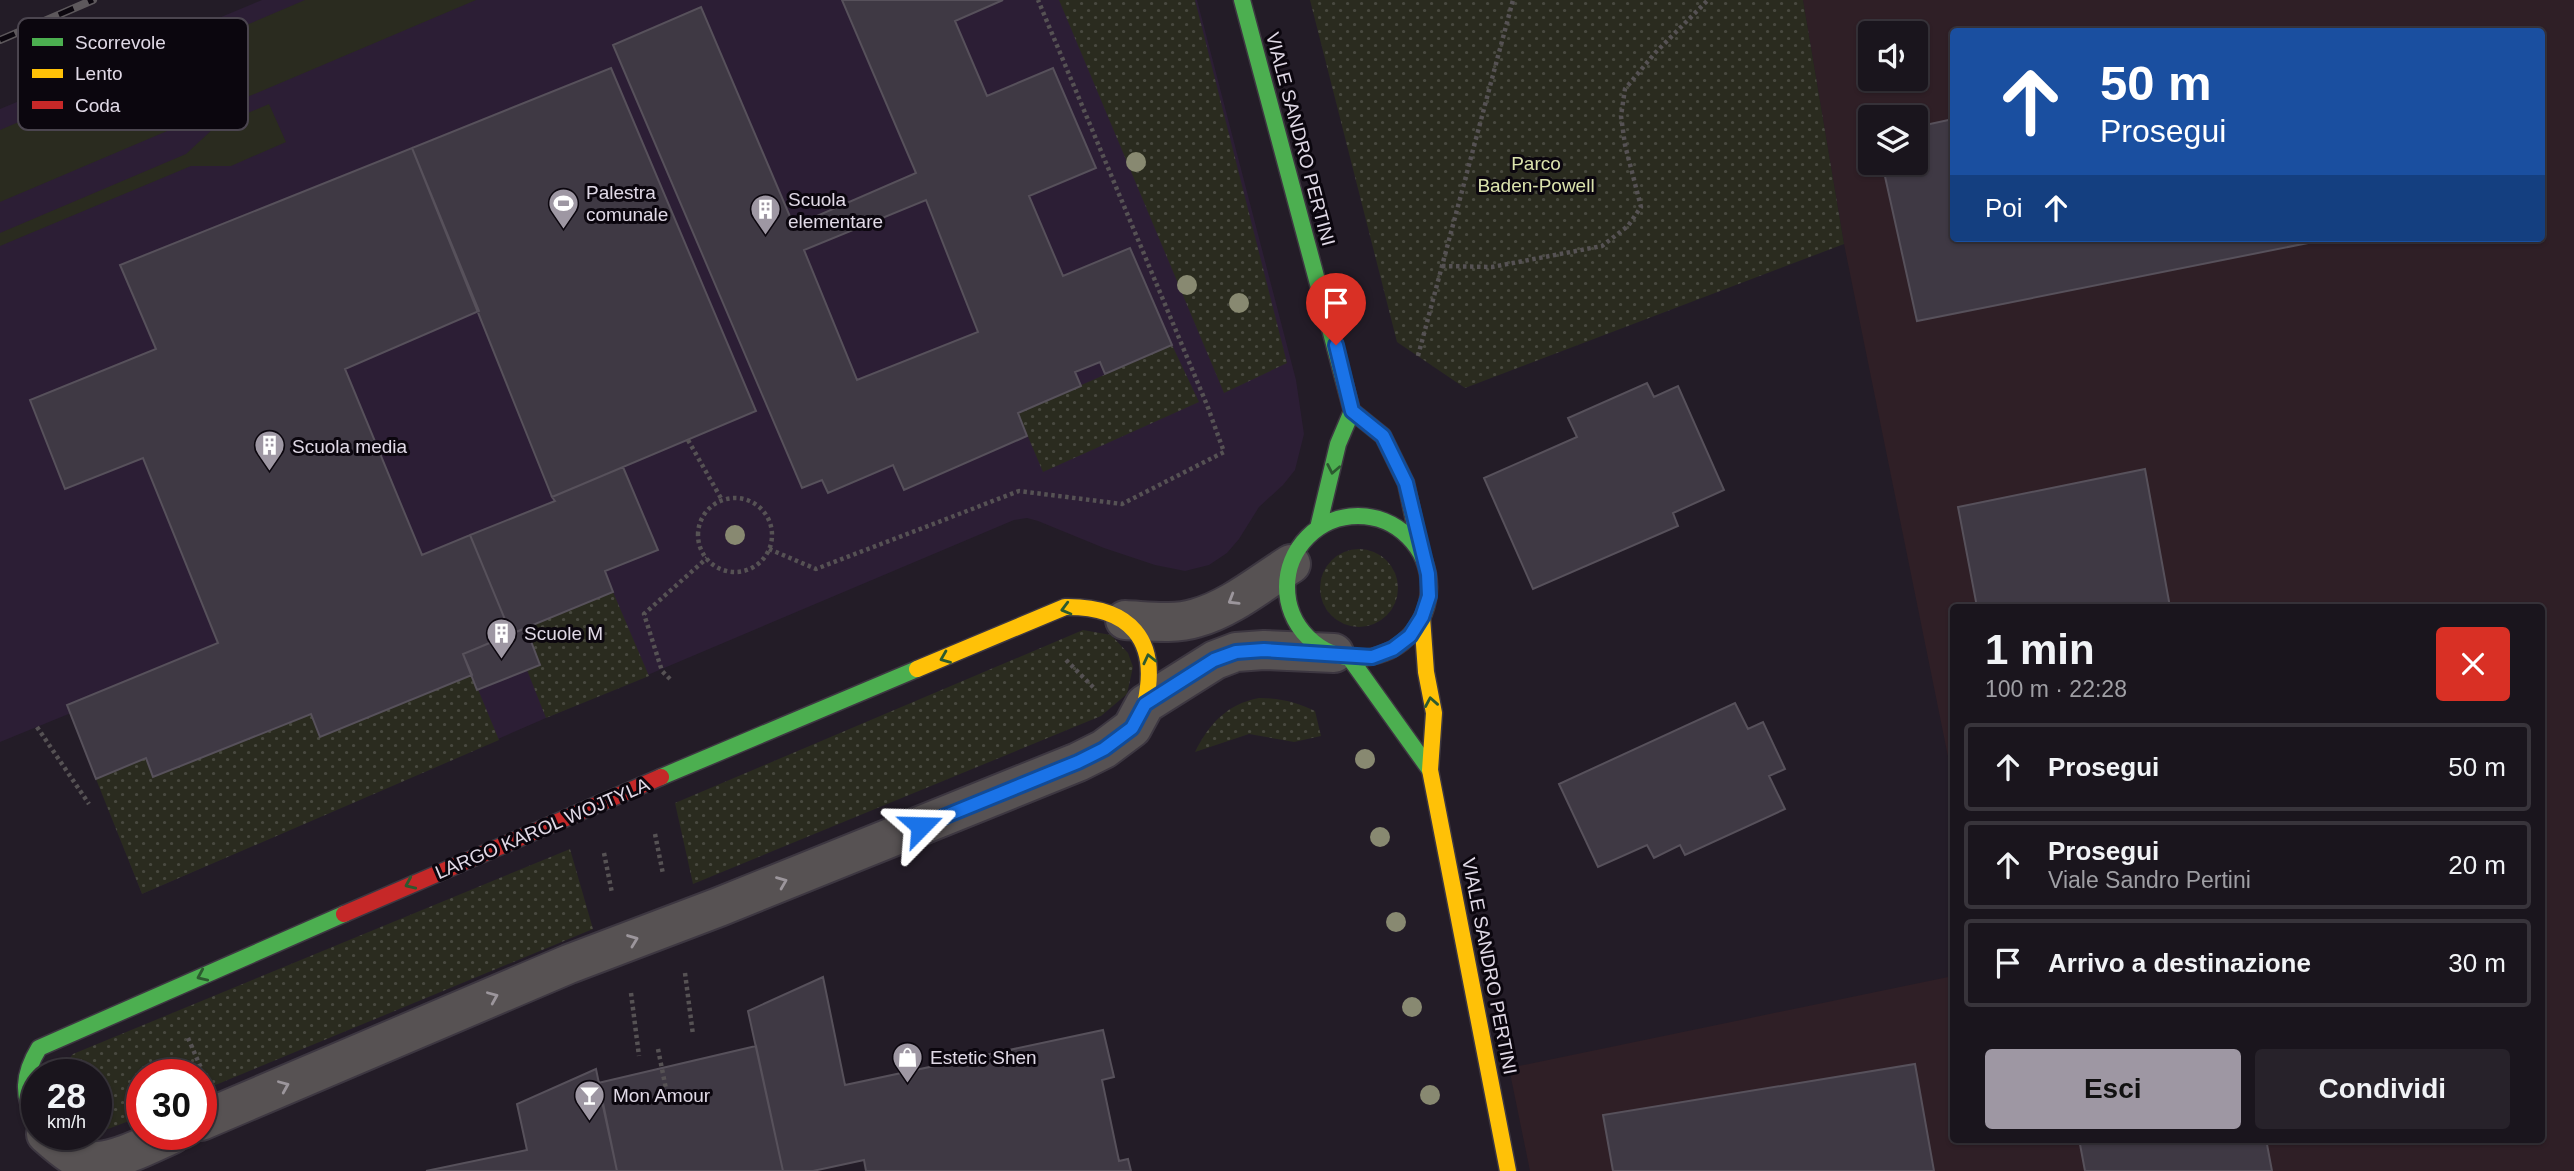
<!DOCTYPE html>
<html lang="it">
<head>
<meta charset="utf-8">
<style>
	:root { --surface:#1a151d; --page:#27222a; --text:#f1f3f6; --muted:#9f9fa4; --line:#38343b; --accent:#9e97a3 }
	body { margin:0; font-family:Arial,sans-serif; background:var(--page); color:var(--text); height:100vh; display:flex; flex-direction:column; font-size:26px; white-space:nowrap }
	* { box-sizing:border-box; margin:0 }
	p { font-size:23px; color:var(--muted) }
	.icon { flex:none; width:38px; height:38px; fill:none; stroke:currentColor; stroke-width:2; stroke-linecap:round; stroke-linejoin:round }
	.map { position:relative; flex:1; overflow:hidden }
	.side { position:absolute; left:1950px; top:604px; width:595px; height:539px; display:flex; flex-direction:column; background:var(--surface); border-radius:7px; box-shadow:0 2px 5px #0004,0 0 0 2px var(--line) }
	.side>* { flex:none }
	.top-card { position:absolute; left:1950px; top:28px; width:595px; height:214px; border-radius:7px; box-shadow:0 2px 5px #0004,0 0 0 2px var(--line); background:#1a4fa0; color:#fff; overflow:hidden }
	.tools { position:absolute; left:1858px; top:21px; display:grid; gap:14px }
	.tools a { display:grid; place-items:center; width:70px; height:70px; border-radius:7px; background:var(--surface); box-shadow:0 2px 5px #0004,0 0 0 2px var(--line); font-size:35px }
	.speed { position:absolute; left:21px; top:1059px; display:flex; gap:14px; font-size:35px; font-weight:700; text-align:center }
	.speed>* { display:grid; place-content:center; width:91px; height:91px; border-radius:50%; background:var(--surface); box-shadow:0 2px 5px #0004,0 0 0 2px var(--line); line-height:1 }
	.speed small { font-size:18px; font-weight:400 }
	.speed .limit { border:10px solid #d22; background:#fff; color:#111 }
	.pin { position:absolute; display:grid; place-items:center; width:60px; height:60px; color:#fff; margin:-72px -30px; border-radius:50% 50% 50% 0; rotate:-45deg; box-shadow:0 0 7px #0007 }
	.pin .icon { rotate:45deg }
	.me { position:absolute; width:77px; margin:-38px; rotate:68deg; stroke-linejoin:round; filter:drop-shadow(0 0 5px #0008) }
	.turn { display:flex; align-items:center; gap:24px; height:147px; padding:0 35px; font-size:32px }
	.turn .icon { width:91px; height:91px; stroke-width:2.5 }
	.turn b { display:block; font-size:49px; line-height:60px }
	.then { display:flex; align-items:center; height:66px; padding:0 35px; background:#0003; gap:14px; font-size:26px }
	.round { display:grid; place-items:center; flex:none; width:74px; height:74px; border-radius:7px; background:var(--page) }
	.summary { display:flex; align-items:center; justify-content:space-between; height:119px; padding:0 35px }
	h1 { font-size:42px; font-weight:700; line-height:52px }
	.cta { display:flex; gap:14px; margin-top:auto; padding:14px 35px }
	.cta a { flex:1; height:80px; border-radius:7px; background:var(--accent); color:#111; font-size:28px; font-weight:700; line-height:80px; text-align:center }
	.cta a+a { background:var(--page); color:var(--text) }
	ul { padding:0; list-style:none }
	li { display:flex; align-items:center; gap:21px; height:88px; margin:0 14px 10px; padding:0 21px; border:4px solid var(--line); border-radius:7px }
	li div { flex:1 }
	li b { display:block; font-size:26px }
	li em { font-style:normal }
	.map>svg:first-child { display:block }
</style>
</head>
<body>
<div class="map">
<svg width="2574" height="1171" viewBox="0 0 2574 1171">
	<defs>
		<pattern id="grass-dots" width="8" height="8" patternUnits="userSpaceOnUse" patternTransform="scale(1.75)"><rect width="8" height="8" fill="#2a2b1f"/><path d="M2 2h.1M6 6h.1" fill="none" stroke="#494940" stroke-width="1.8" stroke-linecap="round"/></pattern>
	</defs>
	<rect width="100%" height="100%" fill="#231c27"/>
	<path fill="#2c1e35" d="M262,0H1197L1296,380L1304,434L1295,470L1283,485L1259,507L1239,539L1227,553L1209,565L1185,571L1155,565L1104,548L1038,521L1027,518L1014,520L546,718L142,894L71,713L0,742V109Z"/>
	<path fill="#2f1f26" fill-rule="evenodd" d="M1803,0H2574V1171H1530L1509,1068L1953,976V1139H2541V607H1953V781L1844,244ZM1953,32H2541V238H1953ZM1871,33H1916V79H1871ZM1871,117H1916V163H1871Z"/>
	<path fill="url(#grass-dots)" d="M1059,0H1195L1287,363L1224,393Z
		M1310,0H1803L1844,244L1465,388L1397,342Z
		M1172,345L1199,402L1043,472L1018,413Z
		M1320 588a39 39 0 1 1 78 0a39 39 0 1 1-78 0Z
		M613,592L649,676L546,718L527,670L540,664L526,628Z
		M1083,630L1111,635L1128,653L1133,667L1127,694L1101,716L693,884L675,803Z
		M472,675L499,740L142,894L96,779L146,758L153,777L311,714L321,737Z
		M1259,698C1280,698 1297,702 1315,711L1321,736L1294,742L1249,734L1195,752C1209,724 1227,704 1259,698Z
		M570,849L593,929L201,1091V1074H142V1116L108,1129H96V1074H60L64,1065L73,1054Z"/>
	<path fill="#2a2b1f" d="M305,0H476L0,202V130Z
		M269,104L286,142L231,166H191L0,246V233L186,154L215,127Z"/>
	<path fill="#3f3944" stroke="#57515b" stroke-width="2" fill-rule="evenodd" d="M842,0H1003L955,21L987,96L1053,68L1096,168L1029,196L1063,276L1130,248L1172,345L1105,374L1100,362L1075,372L1081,386L1018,413L1027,436L904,490L893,465L828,493L822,480L802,488L613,45L701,7L794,226L916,173ZM926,200L978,332L857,380L804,250Z
		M611,68L756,411L552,497L412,148Z
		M1953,119V238H2333L1917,321L1882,163H1916V127Z
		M412,148L479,311L345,369L422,555L470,535L511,634L463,654L472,675L320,737L311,714L153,777L146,758L96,779L67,705L218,643L143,458L65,489L30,400L156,349L120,265Z
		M1647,383L1654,397L1678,386L1724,490L1673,513L1678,526L1533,589L1484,478L1577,437L1568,418Z
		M623,467L658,550L605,571L613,592L511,634L470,535L555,501L552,497Z
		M2145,469L2170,607H1977L1958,507Z
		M526,628L540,665L477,690L463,654Z
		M1735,703L1748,729L1763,722L1785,769L1769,776L1785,809L1685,855L1680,845L1654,858L1647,845L1598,867L1559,784Z
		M823,977L845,1085L1103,1030L1114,1077L1102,1080L1119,1161L1128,1159L1131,1171H866L864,1160L813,1171H783L748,1011Z
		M756,1046L783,1171H617L598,1083Z
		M1915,1064L1934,1171H1613L1603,1115Z
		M596,1069L617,1171H426L527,1150L517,1104Z
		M2079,1139H2266L2272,1171H2085Z"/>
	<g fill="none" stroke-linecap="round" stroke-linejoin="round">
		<defs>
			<path id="street" d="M1125,620C1148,621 1174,625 1196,618C1230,609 1262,582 1291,564
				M201,1121L569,964L719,907L1078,762L1104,749L1132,728L1145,704L1215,660L1236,652L1264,650L1334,653
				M46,1134C55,1142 66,1152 77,1158C103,1170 147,1145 172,1134"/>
			<path id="fast" d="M1242,0L1352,411L1383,436L1406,483L1421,553
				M1287 587a71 71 0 1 1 142 0a71 71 0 1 1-142 0Z
				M1318,528L1338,444L1352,411
				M1349,657L1430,770
				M661,777L917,669
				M37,1123C21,1096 23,1074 39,1048L344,914"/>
			<path id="slow" d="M1422,617L1426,672L1434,713L1430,770L1508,1171
				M917,669L1065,607C1130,606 1160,640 1145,704"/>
			<path id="jam" d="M344,914L661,777"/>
		</defs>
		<use href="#street" stroke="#3d3741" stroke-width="42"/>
		<use href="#fast" stroke="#3d3741" stroke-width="19"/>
		<use href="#slow" stroke="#3d3741" stroke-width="19"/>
		<use href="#jam" stroke="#3d3741" stroke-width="19"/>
		<path stroke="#565254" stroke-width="4.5" stroke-dasharray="3.5 3.5" stroke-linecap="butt" d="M1442,266L1492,267L1602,246L1628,226L1641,207L1625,145L1621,116L1625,89L1655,53L1708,0
			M1418,356L1513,0
			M688,440L722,500
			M698 535a37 37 0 1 1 74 0a37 37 0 1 1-74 0Z
			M769,549L816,569L1019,491L1122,504L1224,452L1207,405L1038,0
			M1066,660L1095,689
			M670,679L662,671L644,614L707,558
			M37,727L89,804
			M655,834L663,874
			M604,853L612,893
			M685,973L693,1035
			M631,993L639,1056
			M188,1038L201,1068
			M658,1049L668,1099"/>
		<use href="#street" stroke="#575253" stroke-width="38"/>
		<use href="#fast" stroke="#4caf50" stroke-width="16"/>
		<use href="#slow" stroke="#ffc107" stroke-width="16"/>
		<use href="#jam" stroke="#c62828" stroke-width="16"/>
		<defs>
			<path id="rail" d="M0,40L93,0"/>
		</defs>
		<use href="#rail" stroke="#5d585c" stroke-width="8"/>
		<use href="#rail" stroke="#0b060e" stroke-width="5" stroke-dasharray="16" stroke-linecap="butt"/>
	</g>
	<g fill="#888971">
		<circle cx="1136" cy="162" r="10"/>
		<circle cx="1187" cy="285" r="10"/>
		<circle cx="1239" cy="303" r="10"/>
		<circle cx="735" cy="535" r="10"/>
		<circle cx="1365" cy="759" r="10"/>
		<circle cx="1380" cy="837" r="10"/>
		<circle cx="1396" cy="922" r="10"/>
		<circle cx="1412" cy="1007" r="10"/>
		<circle cx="1430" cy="1095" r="10"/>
	</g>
	<defs><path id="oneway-chevron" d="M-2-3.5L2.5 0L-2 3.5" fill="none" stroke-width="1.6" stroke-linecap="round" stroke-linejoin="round" transform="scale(1.75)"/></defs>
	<g stroke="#2c5a2f">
		<use href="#oneway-chevron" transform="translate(1333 469) rotate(101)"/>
		<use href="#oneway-chevron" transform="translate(1066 609) rotate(165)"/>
		<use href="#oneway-chevron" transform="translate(945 658) rotate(158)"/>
		<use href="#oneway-chevron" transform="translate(1149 659) rotate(-103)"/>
		<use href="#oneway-chevron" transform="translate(1431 702) rotate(-100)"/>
		<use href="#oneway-chevron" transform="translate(410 884) rotate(156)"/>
		<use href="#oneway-chevron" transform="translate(202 976) rotate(156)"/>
	</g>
	<g stroke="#9c969c">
		<use href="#oneway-chevron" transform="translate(1233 600) rotate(149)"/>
		<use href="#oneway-chevron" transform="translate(782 882) rotate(-22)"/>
		<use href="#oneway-chevron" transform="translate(633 940) rotate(-21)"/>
		<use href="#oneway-chevron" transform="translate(493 997) rotate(-23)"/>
		<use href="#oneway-chevron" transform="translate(284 1086) rotate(-23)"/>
	</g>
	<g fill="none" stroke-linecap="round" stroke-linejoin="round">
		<defs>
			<path id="route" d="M921,826L1078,762L1104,749L1132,728L1145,704L1214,660L1236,652L1264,650L1372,657L1393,649L1410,636L1422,617L1429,596L1428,574L1406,483L1383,436L1352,411L1336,345"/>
		</defs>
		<use href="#route" stroke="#114b97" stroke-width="18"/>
		<use href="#route" stroke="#1a73e8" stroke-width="12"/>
	</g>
	<defs>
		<symbol id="stadium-pin" viewBox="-11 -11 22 30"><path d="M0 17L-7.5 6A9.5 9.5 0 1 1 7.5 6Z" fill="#9e97a3" stroke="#0b060e"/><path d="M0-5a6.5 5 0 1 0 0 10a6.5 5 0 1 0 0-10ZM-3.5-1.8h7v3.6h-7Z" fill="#fff"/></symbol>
		<symbol id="building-pin" viewBox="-11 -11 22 30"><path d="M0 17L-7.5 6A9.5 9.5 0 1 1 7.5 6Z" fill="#9e97a3" stroke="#0b060e"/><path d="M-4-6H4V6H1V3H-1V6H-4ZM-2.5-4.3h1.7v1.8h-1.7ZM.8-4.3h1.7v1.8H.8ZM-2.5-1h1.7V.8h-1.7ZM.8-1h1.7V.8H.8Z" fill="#fff"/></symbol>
		<symbol id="shop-pin" viewBox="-11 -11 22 30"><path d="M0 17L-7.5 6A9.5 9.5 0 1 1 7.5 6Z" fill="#9e97a3" stroke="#0b060e"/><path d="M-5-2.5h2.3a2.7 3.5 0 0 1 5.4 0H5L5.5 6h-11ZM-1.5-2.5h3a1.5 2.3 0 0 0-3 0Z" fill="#fff"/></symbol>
		<symbol id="bar-pin" viewBox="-11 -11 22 30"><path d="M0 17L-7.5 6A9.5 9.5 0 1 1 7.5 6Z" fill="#9e97a3" stroke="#0b060e"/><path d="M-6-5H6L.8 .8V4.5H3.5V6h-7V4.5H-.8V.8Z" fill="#fff"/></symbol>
	</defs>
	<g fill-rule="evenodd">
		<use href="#stadium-pin" x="546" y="186" width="35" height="47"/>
		<use href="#building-pin" x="748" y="192" width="35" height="47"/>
		<use href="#building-pin" x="252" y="428" width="35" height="47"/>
		<use href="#building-pin" x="484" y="616" width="35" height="47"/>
		<use href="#shop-pin" x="890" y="1040" width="35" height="47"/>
		<use href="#bar-pin" x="572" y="1078" width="35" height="47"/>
	</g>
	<g text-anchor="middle" stroke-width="6" stroke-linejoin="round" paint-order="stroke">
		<g font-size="19" fill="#e0d9e6" stroke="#0b060e">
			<text transform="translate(1301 139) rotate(75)" y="7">VIALE SANDRO PERTINI</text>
			<text transform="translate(542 828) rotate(-23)" y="7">LARGO KAROL WOJTYLA</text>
			<text transform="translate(1490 966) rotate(79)" y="7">VIALE SANDRO PERTINI</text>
		</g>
		<g font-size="19" fill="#dbe2ad" stroke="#0b060e">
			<text x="1536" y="170">Parco<tspan x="1536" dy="22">Baden-Powell</tspan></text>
		</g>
		<g font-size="19" fill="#e0d9e6" stroke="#0b060e" text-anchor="start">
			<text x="586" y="199">Palestra<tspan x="586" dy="22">comunale</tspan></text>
			<text x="788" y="206">Scuola<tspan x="788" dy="22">elementare</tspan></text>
			<text x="292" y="453">Scuola media</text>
			<text x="524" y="640">Scuole M</text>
			<text x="930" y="1064">Estetic Shen</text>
			<text x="613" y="1102">Mon Amour</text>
		</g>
	</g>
	<rect x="18" y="18" width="230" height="112" rx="10" fill="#0b060e" stroke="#4b454f" stroke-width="2"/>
	<rect x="32" y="38" width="31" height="8" fill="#4caf50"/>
	<rect x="32" y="69" width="31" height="9" fill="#ffc107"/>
	<rect x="32" y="101" width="31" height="8" fill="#c62828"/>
	<g font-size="19" fill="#e0d9e6">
		<text x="75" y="49">Scorrevole</text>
		<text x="75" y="80">Lento</text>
		<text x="75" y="112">Coda</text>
	</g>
</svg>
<div class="tools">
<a><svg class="icon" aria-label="sound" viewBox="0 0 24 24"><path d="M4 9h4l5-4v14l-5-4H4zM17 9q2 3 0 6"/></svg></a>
<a><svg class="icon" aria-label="layers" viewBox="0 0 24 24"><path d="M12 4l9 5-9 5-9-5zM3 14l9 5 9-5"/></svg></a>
</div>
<div class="speed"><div>28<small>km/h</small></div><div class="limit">30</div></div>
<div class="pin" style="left:1336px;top:345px;background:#d93025"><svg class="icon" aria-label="arrive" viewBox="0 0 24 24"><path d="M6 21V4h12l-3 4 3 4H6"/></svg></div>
<svg class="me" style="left:921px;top:826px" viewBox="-20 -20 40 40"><path d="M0-17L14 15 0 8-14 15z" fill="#1a73e8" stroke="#fff" stroke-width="4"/></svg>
<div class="top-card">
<div class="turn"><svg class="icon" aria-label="ahead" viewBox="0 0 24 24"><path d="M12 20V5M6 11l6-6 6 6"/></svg><div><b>50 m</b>Prosegui</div></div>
<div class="then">Poi<svg class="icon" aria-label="ahead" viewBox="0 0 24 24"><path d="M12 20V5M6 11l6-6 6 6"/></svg></div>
</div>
<section class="side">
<div class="summary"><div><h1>1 min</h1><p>100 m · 22:28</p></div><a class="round" style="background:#d93025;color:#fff"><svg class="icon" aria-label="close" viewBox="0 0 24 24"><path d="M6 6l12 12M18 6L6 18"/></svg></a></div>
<ul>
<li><svg class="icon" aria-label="ahead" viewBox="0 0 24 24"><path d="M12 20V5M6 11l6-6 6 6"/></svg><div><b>Prosegui</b></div><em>50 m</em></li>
<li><svg class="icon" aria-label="ahead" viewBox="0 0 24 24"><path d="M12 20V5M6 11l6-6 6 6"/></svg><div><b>Prosegui</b><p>Viale Sandro Pertini</p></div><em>20 m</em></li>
<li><svg class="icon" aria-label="arrive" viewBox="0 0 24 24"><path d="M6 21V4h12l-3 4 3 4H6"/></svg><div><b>Arrivo a destinazione</b></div><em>30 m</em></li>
</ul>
<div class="cta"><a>Esci</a><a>Condividi</a></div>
</section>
</div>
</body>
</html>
